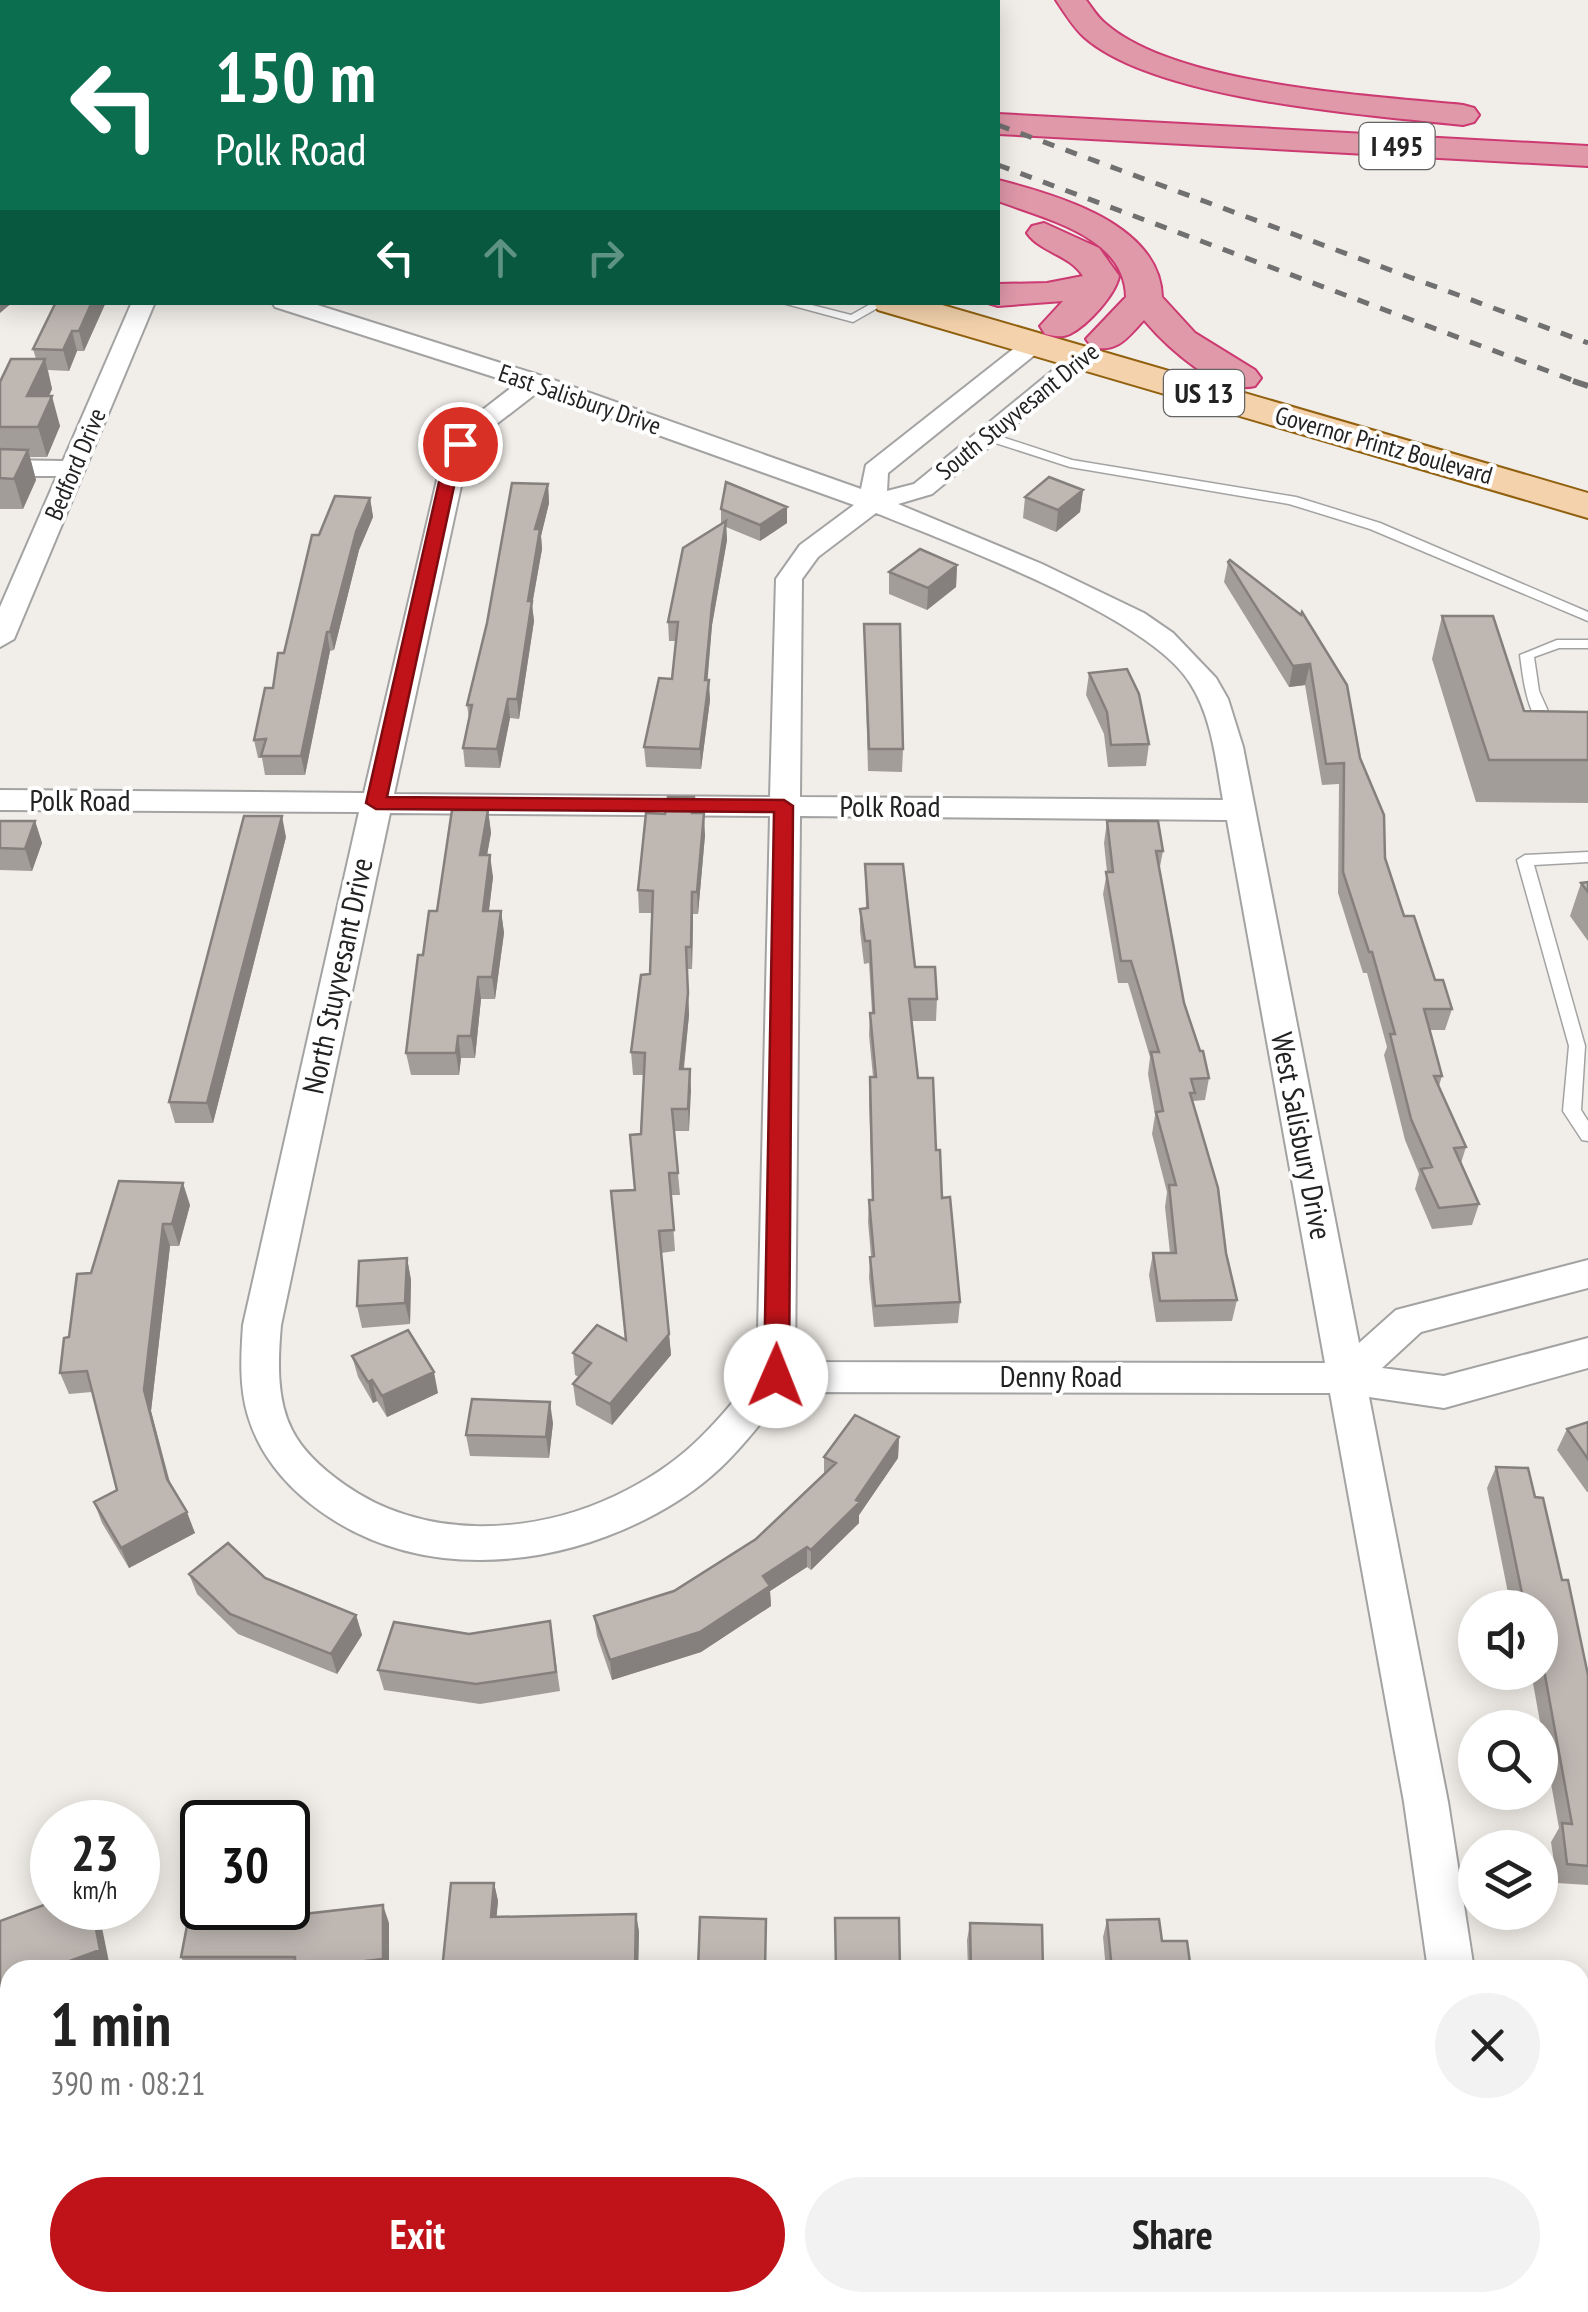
<!DOCTYPE html>
<html lang="en">
<head>
<meta charset="utf-8">
<style>
	:root { --surface:#fff; --page:#f2f2f2; --text:#222; --muted:#767676; --accent:#c01319 }
	body { margin:0; font-family:"PT Sans Narrow",sans-serif; background:var(--page); color:var(--text); height:100vh; display:flex; flex-direction:column; font-size:38px; white-space:nowrap }
	* { box-sizing:border-box; margin:0 }
	p { font-size:32px; color:var(--muted) }
	.icon { flex:none; width:55px; height:55px; fill:none; stroke:currentColor; stroke-width:2; stroke-linecap:round; stroke-linejoin:round }
	.map { position:relative; flex:1; overflow:hidden }
	.details { position:absolute; left:0px; top:1960px; width:1590px; height:352px; display:flex; flex-direction:column; background:var(--surface); border-radius:30px 30px 0 0; box-shadow:0 5px 25px #0003 }
	.details>* { flex:none }
	.guide { position:absolute; left:0px; top:0px; width:1000px; height:305px; box-shadow:0 5px 25px #0003; background:#0b6e4f; color:#fff; overflow:hidden }
	.tools { position:absolute; left:1458px; top:1590px; display:grid; gap:20px }
	.tools a { display:grid; place-items:center; width:100px; height:100px; border-radius:50%; background:var(--surface); box-shadow:0 5px 25px #0003; font-size:50px }
	.speed { position:absolute; left:30px; top:1800px; display:flex; gap:20px; font-size:50px; font-weight:700; text-align:center }
	.speed>* { display:grid; place-content:center; width:130px; height:130px; border-radius:50%; background:var(--surface); box-shadow:0 5px 25px #0003; line-height:1 }
	.speed small { font-size:25px; font-weight:400 }
	.speed .limit { border:5px solid #111; border-radius:15px; background:#fff; color:#111 }
	.pin { position:absolute; display:grid; place-items:center; width:85px; height:85px; color:#fff; margin:-42px; border:5px solid #fff; border-radius:50%; box-shadow:0 2px 10px #0007 }
	.me { position:absolute; width:110px; margin:-55px; rotate:1deg; stroke-linejoin:round; filter:drop-shadow(0 0 8px #0008) }
	.turn { display:flex; align-items:center; gap:35px; height:210px; padding:0 50px; font-size:45px }
	.turn .icon { width:130px; height:130px; stroke-width:2.5 }
	.turn b { display:block; font-size:70px; line-height:85px }
	.lanes { display:flex; align-items:center; height:95px; padding:0 50px; background:#0003; justify-content:center; gap:50px; direction:ltr }
	.lanes .off { opacity:.35 }
	.round { display:grid; place-items:center; flex:none; width:105px; height:105px; border-radius:52px; background:var(--page) }
	.overview { display:flex; align-items:center; justify-content:space-between; height:170px; padding:0 50px }
	h1 { font-size:60px; font-weight:600; line-height:75px }
	.button { display:flex; gap:20px; margin-top:auto; padding:20px 50px }
	.button a { flex:1; height:115px; border-radius:60px; background:var(--accent); color:#fff; font-size:40px; font-weight:600; line-height:115px; text-align:center }
	.button a+a { background:var(--page); color:var(--text) }
	.map>svg:first-child { display:block }
</style>
</head>
<body>
<div class="map">
<svg width="1588" height="2312" viewBox="0 0 1588 2312">
	<rect width="100%" height="100%" fill="#f1eee9"/>
	<g fill="none" stroke-linecap="round" stroke-linejoin="round">
		<defs>
			<path id="service" d="M0,78L2,79V85L0,84Z
				M779,302H800L851,315L874,302H888L853,322Z
				M987,432L1072,460L1296,497L1380,523L1588,612V621L1370,529L1289,504L1070,467L983,439L981,436Z
				M1557,640H1588V648H1559L1534,657L1539,691L1555,727L1579,739H1588V749C1532,744 1526,702 1520,655Z
				M1588,852V862L1534,865L1585,1046L1581,1110L1588,1121V1141L1582,1140L1563,1111L1569,1046L1517,860L1525,855Z"/>
			<path id="minor" d="M0,206L2,207V221L0,220Z
				M132,302H155L14,639L0,647V607L57,476H0V460L63,461Z
				M272,302H308L545,377L861,489L866,465L1026,339H1042L1046,344L1042,349L888,473L887,491L914,484L1074,353H1090L1094,358L1090,363L932,494L898,504L1042,564L1144,613L1173,633L1216,678L1228,699L1243,747L1359,1343L1396,1310L1588,1260V1288L1421,1332L1382,1368L1444,1376L1588,1338V1368L1444,1408L1369,1397L1448,1802L1474,1970H1428L1404,1802L1330,1393L786,1392C739,1450 715,1484 646,1519C545,1570 416,1580 320,1511C287,1487 260,1456 248,1416C239,1386 241,1355 243,1325L359,812L0,810V790L364,793L441,463L472,418L516,384L275,307ZM538,392L854,505L800,545L776,579L770,797L394,794L466,463L490,429ZM876,513C952,544 1149,616 1190,683C1212,717 1216,761 1223,800L800,797L802,579L818,557ZM390,813L770,816L757,1373C710,1430 684,1463 615,1496C530,1536 423,1540 345,1485C325,1471 303,1452 292,1430C276,1399 278,1359 281,1325ZM800,816L1227,820L1325,1363L795,1362Z
				M10,2185V2261L0,2265V2189Z
				M10,2283V2302H51L47,2312H0V2291Z
				M768,2302H819L818,2312H766Z
				M1458,2302H1509L1510,2312H1458Z"/>
			<path id="primary" d="M0,40H2V59H0Z
				M873,302H932L1588,493V518L878,310Z"/>
			<path id="motorway" d="M64,0H102L104,2H66Z
				M240,0H280L282,2H242Z
				M494,0H529L531,2H496Z
				M1056,0H1086C1092,8 1098,18 1106,24C1176,85 1370,96 1463,105L1474,108L1479,115L1474,122L1463,125C1368,115 1155,100 1084,37C1073,27 1064,12 1056,0Z
				M998,114L1588,146V166L998,134Z
				M998,180C1057,195 1160,224 1162,297L1195,333L1255,370L1261,378L1255,386C1218,395 1167,347 1144,320C1127,338 1118,353 1092,347L1086,339L1126,297C1125,236 1045,219 998,201Z
				M1044,223L1099,248L1119,276C1116,294 1088,325 1070,334C1062,338 1053,336 1045,334L1040,326L1063,301L998,306L985,302H998V284L1047,283L1083,276C1069,254 1041,253 1027,233L1032,226Z"/>
		</defs>
		<use href="#service" stroke="#a3a3a3" stroke-width="3"/>
		<use href="#minor" stroke="#a3a3a3" stroke-width="4"/>
		<use href="#primary" stroke="#91610f" stroke-width="4"/>
		<use href="#motorway" stroke="#cc3a71" stroke-width="4"/>
		<use href="#service" fill="#fff" fill-rule="evenodd"/>
		<use href="#minor" fill="#fff" fill-rule="evenodd"/>
		<use href="#primary" fill="#f4d2ac" fill-rule="evenodd"/>
		<use href="#motorway" fill="#e099a9" fill-rule="evenodd"/>
		<path stroke="#707070" stroke-width="5" stroke-dasharray="12 12" stroke-linecap="butt" d="M552,0L559,2
			M586,0L593,2
			M650,0L657,2
			M998,125L1588,343
			M998,165L1580,383"/>
		<path stroke="#707070" stroke-width="6" stroke-dasharray="16 16" stroke-linecap="butt" d="M1573,381L1588,386"/>
	</g>
	<path fill="#a39d99" d="M106,302L84,351H77L69,371L48,370L52,389L49,396L60,426L47,457H30L36,480L23,509H0V382L36,359L33,349Z
		M548,484L549,503L541,536L542,549L532,605L534,621L519,719L510,718L500,768L465,767L463,748L469,719L467,705L487,623Z
		M1083,490L1080,512L1056,532L1023,518L1025,497Z
		M370,498L373,517L359,550L334,650L330,651L305,775H265L262,758H258L254,740L284,653L319,535Z
		M721,509L787,523L760,541L726,527L727,540L712,625L707,680L710,700L701,769L646,767L644,747L672,679L676,641H669L668,622L721,524Z
		M1228,562L1301,615L1360,758L1385,858L1404,916L1435,980L1452,1009L1445,1030H1430L1442,1076L1439,1086L1466,1147L1461,1163L1479,1204L1472,1225L1432,1229L1415,1189L1419,1174L1405,1140L1384,1055L1387,1047L1367,973H1363L1338,893L1339,784L1322,785L1305,685L1289,687L1224,582Z
		M957,565L956,587L927,610L889,594V572Z
		M1442,616L1524,711L1588,712V803L1476,802L1432,659Z
		M864,624L903,749L902,772L868,771Z
		M1089,673L1149,744L1146,766L1108,767L1104,734L1086,695Z
		M694,797V813L705,835L698,914H693L692,969H687L689,1015L684,1069H690L689,1131H674L680,1195H671L675,1251L661,1253L671,1355L612,1425L576,1405L573,1384L579,1377L575,1375L573,1353L626,1340L644,1075H633L631,1052L650,974L652,913H639L638,890L665,814Z
		M488,810L491,833L487,855L493,877L489,911H501L504,933L495,999H481L475,1058H461L459,1075H411L406,1053L423,955L437,911Z
		M0,821H35L42,843L32,871L0,870Z
		M1107,821L1163,851L1159,872L1184,1003L1209,1078L1205,1100L1193,1101L1237,1300L1232,1321L1156,1322L1149,1275L1153,1253H1170L1165,1207L1167,1192L1152,1134L1155,1115L1148,1074L1150,1057L1128,983H1118L1103,894L1107,872L1104,843Z
		M286,837L213,1123H175L169,1102Z
		M865,864L915,967L937,999L936,1021H912L918,1078L936,1150L960,1302L958,1323L874,1327L869,1278L870,1257L871,1256L868,1222L869,1200H872L869,1099L870,1077H873L869,1035L870,1013H872L869,963L864,964L860,931V909H866Z
		M1588,882V941L1570,916L1581,883Z
		M190,1205L179,1246H170L151,1411L171,1486L195,1533L129,1568L102,1523L94,1502L117,1490L92,1392L69,1394L60,1373L91,1273Z
		M407,1258L411,1280L410,1324L362,1328L357,1306Z
		M352,1356L438,1393L387,1417L377,1401L373,1403L358,1377Z
		M1588,1422V1492H1587L1557,1450L1567,1429Z
		M553,1423L549,1458L470,1456L466,1435Z
		M899,1437L898,1458L859,1515V1523L811,1570L807,1567L770,1591L771,1606L701,1652L612,1680L597,1636L594,1616L674,1591L756,1539L824,1474V1457Z
		M1496,1467L1535,1497L1562,1580L1588,1675V1885L1557,1883L1551,1842L1559,1828L1531,1672H1540V1608H1511L1487,1488Z
		M189,1574L265,1578L356,1615L362,1635L337,1674L238,1634L197,1594Z
		M550,1621L560,1691L480,1704L384,1690L378,1670Z
		M494,1883L498,1901L496,1917L636,1914L639,1932L638,1970H442Z
		M272,1917L389,1923V1970H188L181,1957Z
		M1107,1920L1162,1941L1191,1970H1106L1103,1937Z
		M970,1923L1043,1970H968L967,1940Z
		M665,2302L662,2312H564L562,2303Z
		M1245,2302H1350V2312H1245Z"/>
	<path fill="#85807d" d="M2,278V302H13L0,313V280Z
		M92,302H106L84,351L79,331Z
		M72,331L77,351L69,371L63,350Z
		M45,359L52,389L35,426L27,396Z
		M52,396L60,426L47,457L38,427Z
		M28,450L36,480L23,509L14,479Z
		M548,484L549,503L541,536L542,549L532,605L534,621L519,719L517,699L535,529Z
		M1083,490L1080,512L1056,532L1058,510Z
		M370,498L373,517L359,550L334,650L330,632L356,532Z
		M787,507V523L760,541V525Z
		M726,521L727,540L712,625L706,699L705,680L712,605Z
		M957,565L956,587L927,610L928,588Z
		M327,632L330,651L305,775L301,756Z
		M1310,664L1305,685L1289,687L1293,666Z
		M709,680L710,700L701,769L700,749Z
		M508,699L510,718L500,768L497,749Z
		M488,810L491,833L483,877L480,855Z
		M704,813L705,835L698,914L697,892Z
		M282,816L286,837L213,1123L207,1103Z
		M35,821L42,843L32,871L25,849Z
		M490,855L493,877L486,933L483,911Z
		M692,892L693,914L692,969L691,947Z
		M501,911L504,933L495,999L492,977Z
		M478,977L481,999L475,1058L471,1036Z
		M688,993L689,1015L681,1091L680,1069Z
		M458,1036L461,1058L459,1075L456,1053Z
		M690,1069L691,1091L689,1131L688,1109Z
		M183,1183L190,1205L179,1246L172,1224Z
		M163,1224L170,1246L151,1411L174,1500L167,1479L144,1390Z
		M407,1258L411,1280L410,1324L405,1303Z
		M669,1334L671,1355L612,1425L610,1404Z
		M434,1372L438,1393L387,1417L382,1396Z
		M372,1380L377,1401L373,1403L368,1382Z
		M550,1402L553,1423L549,1458L546,1437Z
		M899,1437L898,1458L859,1515V1523L811,1570V1550L856,1500Z
		M187,1512L195,1533L129,1568L121,1548Z
		M807,1547V1567L770,1591L771,1606L701,1652L612,1680L610,1660L763,1576Z
		M356,1615L362,1635L337,1674L331,1654Z
		M494,1883L498,1901L495,1935L491,1917Z
		M383,1905L389,1923V1970H387L383,1959Z
		M92,1908H98L110,1967L103,1970H45Z
		M636,1914L639,1932L638,1970H636L635,1967Z
		M10,1982V2001L0,1986Z
		M659,2302H665L662,2312H656Z"/>
	<path fill="#beb7b2" stroke="#85807d" stroke-width="2.5" d="M2,244V278L0,280V246Z
		M56,302H92L79,331H72L63,350L33,349Z
		M11,359H45L27,396H52L38,427H0V382Z
		M0,449L28,450L14,479L0,478Z
		M1049,477L1083,490L1058,510L1025,497Z
		M726,482L787,507L760,525L721,509Z
		M512,483L548,484L535,529H540L528,601H532L517,699H508L497,749L463,748L472,705H467L487,623Z
		M335,496L370,498L356,532L330,632H327L301,756H261L266,739L254,740L265,688H273L278,653H284L312,535H319Z
		M726,521L712,605L705,680H709L700,749L644,747L659,678L672,679L678,622H668L683,548Z
		M920,549L957,565L928,588L889,572Z
		M1230,560L1301,615L1302,612L1347,685L1360,758L1384,815L1385,858L1404,916H1414L1435,980H1443L1452,1009H1424L1442,1076H1434L1466,1147L1454,1148L1479,1204L1439,1208L1421,1169L1432,1167L1411,1119L1390,1034H1395L1372,952H1369L1343,872L1344,763L1326,764L1310,664L1293,666L1228,562Z
		M1442,616H1493L1524,711L1588,712V760H1489Z
		M864,624H900L903,749H869Z
		M1127,669L1139,694L1149,744L1111,745L1107,712L1089,673Z
		M668,797H694L692,813H704L697,892H692L691,947H686L688,993L680,1069H690L688,1109H672L678,1173H669L674,1230L659,1231L669,1334L610,1404L573,1384L591,1363L573,1353L597,1325L626,1340L611,1191L635,1190L630,1135L641,1134L645,1053L631,1052L641,975L650,974L653,891L638,890L646,813L665,814Z
		M452,810H488L480,855H490L483,911H501L492,977H478L471,1036H458L456,1053H406L418,955H423L429,911H437Z
		M244,816H282L207,1103L169,1102Z
		M0,821H35L25,849L0,848Z
		M1107,821H1158L1163,851H1156L1184,1003L1200,1051H1203L1209,1078L1191,1079L1195,1093H1190L1218,1188L1226,1253L1237,1300L1160,1301L1153,1253H1176L1169,1185H1176L1156,1112L1163,1111L1151,1052H1159L1131,961H1121L1106,872H1113Z
		M865,864H903L915,967H935L937,999H909L918,1078H933L936,1150H940L942,1198L950,1197L960,1302L875,1306L870,1257L874,1256L869,1200H873L870,1077H876L870,1013H874L870,941H865L860,909L868,908Z
		M1588,882V892L1581,883Z
		M119,1181L183,1183L172,1224H163L144,1390L167,1479L187,1512L121,1548L94,1502L117,1490L87,1371L60,1373L64,1338L69,1337L77,1274L91,1273Z
		M407,1258L405,1303L357,1306L359,1261Z
		M408,1330L434,1372L382,1396L372,1380L368,1382L352,1356Z
		M472,1399L550,1402L546,1437L466,1435Z
		M855,1415L899,1437L856,1500L860,1502L811,1550L807,1547L763,1576L770,1586L700,1632L610,1660L594,1616L674,1591L756,1539L836,1463L824,1457Z
		M1588,1422V1459L1567,1429Z
		M1496,1467L1528,1468L1535,1497L1543,1498L1562,1580H1568L1588,1675V1866L1567,1864L1562,1823L1572,1824L1540,1648V1608H1525Z
		M228,1543L265,1578L356,1615L331,1654L230,1614L189,1574Z
		M550,1621L556,1672L476,1684L378,1670L394,1622L469,1634Z
		M451,1883H494L491,1917L636,1914L635,1967L442,1970Z
		M52,1902V1908H92L100,1950L45,1970H10V1982L0,1986V1921Z
		M383,1905V1959L295,1969V1957H181L190,1910L269,1911L268,1918Z
		M700,1917L766,1919L765,1970H698Z
		M835,1918H899L900,1970H836Z
		M1159,1919L1162,1941H1187L1191,1970H1112L1107,1920Z
		M970,1923L1042,1925L1043,1970H971Z
		M277,2302H348L352,2312H261Z
		M562,2302H659L656,2312H588V2311Z
		M928,2302H1010L1009,2312H927Z
		M1252,2302H1350V2312H1253Z"/>
	<path fill="#c01319" stroke="#7d0c10" stroke-width="2.5" d="M460,439L468,444L455,482L387,797L784,800L793,806L789,1376L785,1384H767L764,1376L774,812L376,809L366,803L439,482L452,444Z"/>
	<g text-anchor="middle" stroke-width="8" stroke-linejoin="round" paint-order="stroke">
		<g font-size="25" fill="#222" stroke="#fff">
			<text transform="translate(580 399) rotate(19)" y="9">East Salisbury Drive</text>
			<text transform="translate(1017 411) rotate(-39)" y="9">South Stuyvesant Drive</text>
			<text transform="translate(1384 445) rotate(16)" y="9">Governor Printz Boulevard</text>
			<text transform="translate(75 464) rotate(-67)" y="9">Bedford Drive</text>
		</g>
		<g fill="#fff" stroke="#646464" stroke-width="2.5">
			<rect x="1359.5" y="123" width="75" height="46" rx="8"/>
			<rect x="1164" y="370" width="80" height="46" rx="8"/>
		</g>
		<g font-size="28" font-weight="bold" fill="#222">
			<text x="1397" y="156">I 495</text>
			<text x="1204" y="403">US 13</text>
		</g>
		<g font-size="30" fill="#222" stroke="#fff">
			<text x="80" y="811">Polk Road</text>
			<text x="890" y="817">Polk Road</text>
			<text transform="translate(338 976) rotate(-78)" y="10">North Stuyvesant Drive</text>
			<text transform="translate(1301 1136) rotate(79)" y="10">West Salisbury Drive</text>
			<text x="1061" y="1387">Denny Road</text>
		</g>
	</g>
</svg>
<div class="tools">
<a><svg class="icon" aria-label="sound" viewBox="0 0 24 24"><path d="M4 9h4l5-4v14l-5-4H4zM17 9q2 3 0 6"/></svg></a>
<a><svg class="icon" aria-label="search" viewBox="0 0 24 24"><circle cx="10" cy="10" r="6"/><path d="M15 15l6 6"/></svg></a>
<a><svg class="icon" aria-label="layers" viewBox="0 0 24 24"><path d="M12 4l9 5-9 5-9-5zM3 14l9 5 9-5"/></svg></a>
</div>
<div class="speed"><div>23<small>km/h</small></div><div class="limit">30</div></div>
<div class="pin" style="left:460px;top:444px;background:#d93025"><svg class="icon" aria-label="arrive" viewBox="0 0 24 24"><path d="M6 21V4h12l-3 4 3 4H6"/></svg></div>
<svg class="me" style="left:776px;top:1376px" viewBox="-20 -20 40 40"><circle r="19" fill="#fff"/><path d="M0-13L10 11 0 6-10 11z" fill="#c01319"/></svg>
<div class="guide">
<div class="turn"><svg class="icon" aria-label="left" viewBox="0 0 24 24"><path d="M17 20v-9H6M10 6l-5 5 5 5"/></svg><div><b>150 m</b>Polk Road</div></div>
<div class="lanes"><svg class="icon" aria-label="left" viewBox="0 0 24 24"><path d="M17 20v-9H6M10 6l-5 5 5 5"/></svg><svg class="icon off" aria-label="ahead" viewBox="0 0 24 24"><path d="M12 20V5M6 11l6-6 6 6"/></svg><svg class="icon off" aria-label="right" viewBox="0 0 24 24"><path d="M7 20v-9h11M14 6l5 5-5 5"/></svg></div>
</div>
<section class="details">
<div class="overview"><div><h1>1 min</h1><p>390 m · 08:21</p></div><a class="round"><svg class="icon" aria-label="close" viewBox="0 0 24 24"><path d="M6 6l12 12M18 6L6 18"/></svg></a></div>
<div class="button"><a>Exit</a><a>Share</a></div>
</section>
</div>
</body>
</html>
